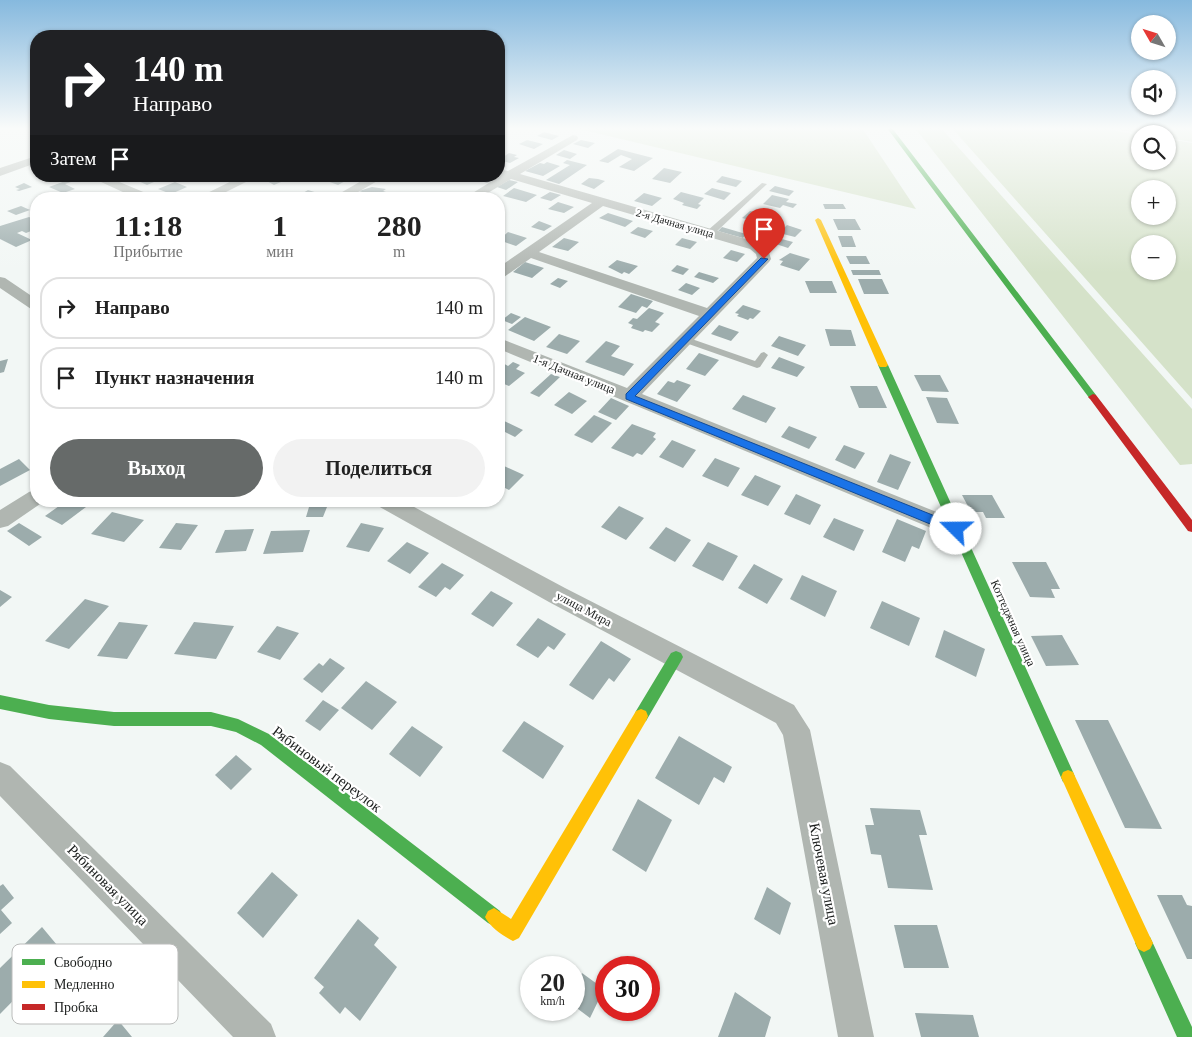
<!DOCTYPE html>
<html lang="ru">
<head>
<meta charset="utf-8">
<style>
	:root { --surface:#fff; --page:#f2f2f2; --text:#222; --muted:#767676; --line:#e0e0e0; --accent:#666a69 }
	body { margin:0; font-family:Georgia,serif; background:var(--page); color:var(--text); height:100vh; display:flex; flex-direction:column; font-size:19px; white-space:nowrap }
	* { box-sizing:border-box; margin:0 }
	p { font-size:16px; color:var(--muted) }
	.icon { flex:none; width:28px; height:28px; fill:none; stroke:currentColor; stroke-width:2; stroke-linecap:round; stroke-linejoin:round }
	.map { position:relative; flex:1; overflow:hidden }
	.drawer { position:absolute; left:30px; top:192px; width:475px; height:315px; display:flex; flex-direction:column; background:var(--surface); border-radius:20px; box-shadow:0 1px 4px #0004 }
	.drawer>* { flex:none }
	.hud { position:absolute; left:30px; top:30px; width:475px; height:152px; border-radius:20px; box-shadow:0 1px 4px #0004; background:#202124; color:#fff; overflow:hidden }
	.needle { width:32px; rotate:309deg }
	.fabs { position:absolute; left:1131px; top:15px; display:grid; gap:10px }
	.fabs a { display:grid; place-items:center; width:45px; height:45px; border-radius:50%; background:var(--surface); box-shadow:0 1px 4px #0004; font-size:25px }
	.speed { position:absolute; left:520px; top:956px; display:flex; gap:10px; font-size:25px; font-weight:700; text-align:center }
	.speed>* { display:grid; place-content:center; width:65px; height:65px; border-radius:50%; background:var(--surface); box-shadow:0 1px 4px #0004; line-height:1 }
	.speed small { font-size:12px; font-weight:400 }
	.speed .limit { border:8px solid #d22; background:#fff; color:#111 }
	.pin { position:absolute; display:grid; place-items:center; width:42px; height:42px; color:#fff; margin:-51px -21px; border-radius:50% 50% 50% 0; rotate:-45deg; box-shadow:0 0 5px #0007 }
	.pin .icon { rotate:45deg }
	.me { position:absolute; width:55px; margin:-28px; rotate:292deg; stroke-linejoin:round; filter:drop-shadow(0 0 4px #0008) }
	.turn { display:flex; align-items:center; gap:18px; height:105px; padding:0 20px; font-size:22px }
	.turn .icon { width:65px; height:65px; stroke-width:2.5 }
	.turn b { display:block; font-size:35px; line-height:42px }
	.then { display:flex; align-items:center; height:48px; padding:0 20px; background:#0003; gap:10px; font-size:19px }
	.eta { display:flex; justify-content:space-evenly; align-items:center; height:85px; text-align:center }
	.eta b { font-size:30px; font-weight:800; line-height:35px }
	.cta { display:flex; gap:10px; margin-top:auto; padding:10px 20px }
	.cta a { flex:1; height:58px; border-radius:30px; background:var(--accent); color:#fff; font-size:20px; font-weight:800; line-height:58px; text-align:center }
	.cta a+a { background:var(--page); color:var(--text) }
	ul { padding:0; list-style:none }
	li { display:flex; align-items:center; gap:15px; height:62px; margin:0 10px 8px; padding:0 10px; border:2px solid var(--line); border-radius:20px }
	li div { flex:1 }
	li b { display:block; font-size:19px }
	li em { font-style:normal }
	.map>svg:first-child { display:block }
</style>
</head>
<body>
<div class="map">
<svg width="1192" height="1037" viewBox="0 0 1192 1037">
	<rect width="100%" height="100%" fill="#f2f7f5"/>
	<path fill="#d5e2c9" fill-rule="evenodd" d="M575,128H862L916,209Z
		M915,128H941L1192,409V464L1180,465Z
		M952,128H1099L1140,135V161H1168V139L1192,143V399ZM1140,189H1168V216H1140ZM1140,244H1168V271H1140Z
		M1108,128H1192V142L1168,138V134H1145Z"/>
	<path fill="#9cacac" d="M544,132L559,136L552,140L537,136Z
		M527,140L543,144L534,149L519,144Z
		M581,140L595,143L588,148L573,144Z
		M618,149L653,158L634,171L619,167L632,159L621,155L608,163L599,161Z
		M564,150L577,154L570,159L556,155Z
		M509,153L517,155L514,157L519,158L510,163L499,160Z
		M567,160L587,165L559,184L546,180L570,165L563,163Z
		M547,162L560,166L543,176L525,171L540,163L544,164Z
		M664,168L682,172L670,183L652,179Z
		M147,176H168L147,185L136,180Z
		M274,176H280L288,179L274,185L265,180Z
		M333,176H339L349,179L338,185L324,180Z
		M478,176H495L498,177L487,183L476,179L480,177Z
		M722,176L742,181L736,187L716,182Z
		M76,177L80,179L65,184L75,189L63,193L49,187Z
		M589,178L598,179L605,181L594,189L581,184Z
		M509,180L518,182L506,190L497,187Z
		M175,182L187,187L171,194L158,189Z
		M24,183L32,187L19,191L16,190L20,189L15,187Z
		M775,186L794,191L789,196L769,191Z
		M372,187L386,189L383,191L389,193L375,196L359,191Z
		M514,188L537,195L526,202L503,196Z
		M712,188L731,193L724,200L704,194Z
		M308,190L321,194L313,199H296L298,197H296Z
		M550,192L561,195L551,201L540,198Z
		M681,192L704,198L698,204L701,205L697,209L682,205L684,203L673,199Z
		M440,193L456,198L455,199H429Z
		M644,193L662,198L652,206L634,201Z
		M772,195L789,199L786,202L797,204L793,208L783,205L780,208L763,204Z
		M558,202L574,207L564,213L548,209Z
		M823,204H843L846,209H825Z
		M21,206L30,210L16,215L7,211Z
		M750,211L765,215L757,222L742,218Z
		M608,213L633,221L625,227L599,218Z
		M29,217L36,220V229L26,233L22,231L17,233L32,240L16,247L0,239V226Z
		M833,219H855L861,230H838Z
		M539,221L552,226L544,231L531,227Z
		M787,225L802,230L795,237L779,233Z
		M638,227L653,231L645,238L630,233Z
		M722,227L746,234L743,238L718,231Z
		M508,232L527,238L516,246L499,240Z
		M838,236H852L856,247H842Z
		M564,238L579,242L568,251L552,247Z
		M682,238L697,242L690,249L675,245Z
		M778,238L793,242L788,248L773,243Z
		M731,250L745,254L737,262L723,258Z
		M790,253L810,259L799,271L780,265L783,261L779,260Z
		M846,256H866L870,264H850Z
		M617,260L638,266L629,274L624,272L622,274L608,267Z
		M525,262L544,268L532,278L513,272Z
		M677,265L689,269L683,275L671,271Z
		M851,270H879L881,275H853Z
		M699,272L719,278L713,283L694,277Z
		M558,278L568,281L560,288L550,284Z
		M858,279H882L889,294H864Z
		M805,281H832L837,293H810Z
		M686,283L700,288L692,295L678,290Z
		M631,294L653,301L647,308L642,306L636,313L618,307Z
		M743,305L761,311L753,319L750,318L748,320L737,316L739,314L735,313Z
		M649,308L664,313L655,322L660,324L652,332L645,330L643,332L631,328L633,325L628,323L633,318L637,319Z
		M511,313L521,317L512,324L502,320Z
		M525,317L551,327L534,341L508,330Z
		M719,325L739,332L731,341L711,334Z
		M825,329L851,330L856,346H830Z
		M559,334L580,341L567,354L546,347Z
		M779,336L806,345L798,356L771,346Z
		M606,341L620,346L611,356L634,364L624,376L585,362Z
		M699,353L719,360L705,376L686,369Z
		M779,357L805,367L797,377L771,368Z
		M8,359L4,372L0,373V361Z
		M501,362L508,366L513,362L520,365L516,369L525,373L509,386L499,382V364Z
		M551,374L560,377L539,397L530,393Z
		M914,375H940L949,392L922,391Z
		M677,380L691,385L677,402L657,394L668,381L674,383Z
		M850,386H877L887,408H859Z
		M569,392L587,401L572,414L554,405Z
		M743,395L776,408L766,423L732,409Z
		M926,397L947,398L959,424L937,423Z
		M611,398L629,406L616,420L598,412Z
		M594,415L612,423L592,443L574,435Z
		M502,420L523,430L515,437L499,429V423Z
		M632,424L656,433L653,437L656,439L642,455L637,453L633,457L611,448Z
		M789,426L817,437L809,449L781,437Z
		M672,440L696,450L683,468L659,457Z
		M844,445L865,453L855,469L835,460Z
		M890,454L911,462L898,490L877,482Z
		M715,458L740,468L728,487L702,476Z
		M19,459L30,470L0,486V469Z
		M504,466L524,475L509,490L499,485V471Z
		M755,475L781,486L768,506L741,495Z
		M796,494L821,505L810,525L784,514Z
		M962,495H992L1005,518H986L983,512H971Z
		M66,501H94L62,525L45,516Z
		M619,506L644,518L626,540L601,527Z
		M309,507H327L323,517H306Z
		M112,512L144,520L124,542L91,534Z
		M834,518L864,530L854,551L823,537Z
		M897,519L926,531L919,549L912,546L905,562L882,552Z
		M19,523L42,537L29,546L7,531Z
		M176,523L198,525L181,550L159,548Z
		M361,523L384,528L369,552L346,547Z
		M666,527L691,540L675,562L649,548Z
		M254,529L246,551L215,553L225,530Z
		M310,530L303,552L263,554L271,531Z
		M407,542L429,553L410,574L387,561Z
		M708,542L738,556L723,581L692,566Z
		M1012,562H1046L1060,589H1051L1055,598L1030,597Z
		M442,563L464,575L450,590L445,587L436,597L418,587Z
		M754,564L783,579L767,604L738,588Z
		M802,575L837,591L825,617L790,599Z
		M0,590L12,597L0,607Z
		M491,591L513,603L493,627L471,614Z
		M85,599L109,606L69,649L45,641Z
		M882,601L920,618L909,646L870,628Z
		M538,618L566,634L554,650L548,646L538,658L516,645Z
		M119,622L148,625L127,659L97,656Z
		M194,622L234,626L216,659L174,654Z
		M277,626L299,633L280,660L257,652Z
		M944,630L985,649L976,677L935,657Z
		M1062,635L1079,665L1046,666L1031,636Z
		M601,641L631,659L614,682L609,678L593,700L569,685Z
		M330,658L345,668L322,693L303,679L319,663L323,666Z
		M366,681L397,702L372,730L341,708Z
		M323,700L339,710L320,731L305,721Z
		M1075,720H1108L1162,829L1125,828Z
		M524,721L564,746L543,779L502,751Z
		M412,726L443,747L420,777L389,754Z
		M679,736L732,767L724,783L714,777L699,805L655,778Z
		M236,755L252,769L231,790L215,775Z
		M638,799L672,820L646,872L612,850Z
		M870,808L920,810L927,835H919L933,890L888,888L881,855L871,854L865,825H874Z
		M272,872L298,895L263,938L237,913Z
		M3,884L14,898L1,910L12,923L0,934V886Z
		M767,887L791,903L780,935L754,919Z
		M1157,895H1182L1187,905L1192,906V959H1187Z
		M358,919L379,938L374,945L397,967L360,1021L345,1007L340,1014L319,993L324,987L314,978Z
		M894,925H937L949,968H904Z
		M42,927L62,951L0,1014V968Z
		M582,973L604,989L590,1018L574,1006V990Z
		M735,992L771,1017L765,1037H718Z
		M915,1013L973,1015L979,1037H921Z
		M118,1020L132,1037H103Z"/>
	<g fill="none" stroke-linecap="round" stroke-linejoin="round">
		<path fill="#b0b6b1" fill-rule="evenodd" d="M762,183L767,184L713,235H707V231Z
			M686,337L755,361L761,353L764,352L768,355L760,367L757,368L683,342L682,340Z"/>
		<path fill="#b0b6b1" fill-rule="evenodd" d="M573,135L577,136L578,138L577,140L520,174L760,243L768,249L771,259L769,262L642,394L964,523L967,529L964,535L956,537L948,535L499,349V338L627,388L699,316L531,258L504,277L499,278V267L592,203L511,179L478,199H463L500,176L499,169L508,171ZM603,206L750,249L756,254L757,258L707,308L539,252Z
			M36,156V163L0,176V168Z
			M88,176H105L153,196L155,199H138Z
			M242,176H258L212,199H195Z
			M370,176H386L346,199H330Z
			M0,277L5,278L36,299V311L31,309L0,288Z
			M36,489V501L43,502L8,526L0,528V510L29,492Z
			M375,501H403L565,588L794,705L810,730L874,1037H838L783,735L776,723L549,602L378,506Z
			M0,762L10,766L271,1024L276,1037H233L0,796Z"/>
		<path fill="#4caf50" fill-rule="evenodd" d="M887,128H892L1096,395V399H1090Z
			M883,362L888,365L1073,772L1075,777L1073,782L1068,784L1063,782L878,365Z
			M676,651L681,653L683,657L681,661L646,721L641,723L636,721L634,716L636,711L671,653Z
			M0,695L49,705L114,712H211L238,719L271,735L500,911L503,917L500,923L494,926L488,923L261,745L236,732L211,726H114L49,719L0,709Z
			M1144,934L1150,937L1192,1027V1037H1177L1135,943L1138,937Z"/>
		<path fill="#ffc107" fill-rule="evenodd" d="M818,218L821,220L888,365L886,367H880L878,365L815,220Z
			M641,709L646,711L648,716L646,721L519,938L513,941C503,936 490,927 485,917L488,911L494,908L511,919L636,711Z
			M1068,770L1073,772L1150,937L1153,943L1150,949L1144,952L1138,949L1061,777L1063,772Z"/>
		<path fill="#c62828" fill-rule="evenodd" d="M1093,394L1096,395L1192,520V532L1188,531L1090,399L1088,397Z"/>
	</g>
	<linearGradient id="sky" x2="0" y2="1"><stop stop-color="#86b9de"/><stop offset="0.47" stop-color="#f9fbfa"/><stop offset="1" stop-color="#f9fbfa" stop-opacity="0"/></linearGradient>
	<rect width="1192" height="273" fill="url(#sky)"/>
	<path fill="#1a73e8" stroke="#114b97" d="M761,258L768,259L635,396L960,526L962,529L960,533H952L626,399V394Z"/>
	<g text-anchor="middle" stroke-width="4.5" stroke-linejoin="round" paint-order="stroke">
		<g font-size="11" fill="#1b1e1d" stroke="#fff">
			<text transform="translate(675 223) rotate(16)" y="4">2-я Дачная улица</text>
		</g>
		<g font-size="12" fill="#1b1e1d" stroke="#fff">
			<text transform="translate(574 374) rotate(22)" y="4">1-я Дачная улица</text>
			<text transform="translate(584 609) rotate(28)" y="4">улица Мира</text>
			<text transform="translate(1013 623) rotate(66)" y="4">Коттеджная улица</text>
		</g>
		<g font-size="15" fill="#1b1e1d" stroke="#fff">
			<text transform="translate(327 769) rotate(37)" y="5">Рябиновый переулок</text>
			<text transform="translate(824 874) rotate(79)" y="5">Ключевая улица</text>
			<text transform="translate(108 885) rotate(45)" y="5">Рябиновая улица</text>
		</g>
	</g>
	<rect x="12" y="944" width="166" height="80" rx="8" fill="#fff" stroke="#bbbcbb" stroke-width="1"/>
	<rect x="22" y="959" width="23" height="6" fill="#4caf50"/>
	<rect x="22" y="981" width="23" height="7" fill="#ffc107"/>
	<rect x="22" y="1004" width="23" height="6" fill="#c62828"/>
	<g font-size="14" fill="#1b1e1d">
		<text x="54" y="967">Свободно</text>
		<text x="54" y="989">Медленно</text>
		<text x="54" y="1012">Пробка</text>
	</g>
</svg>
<div class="fabs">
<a><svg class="needle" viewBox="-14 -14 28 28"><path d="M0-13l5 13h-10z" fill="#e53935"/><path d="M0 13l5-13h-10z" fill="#767676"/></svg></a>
<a><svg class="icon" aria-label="sound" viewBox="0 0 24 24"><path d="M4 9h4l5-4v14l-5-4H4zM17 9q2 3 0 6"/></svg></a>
<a><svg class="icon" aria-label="search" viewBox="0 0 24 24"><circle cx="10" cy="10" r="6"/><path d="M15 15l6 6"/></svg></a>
<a>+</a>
<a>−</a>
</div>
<div class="speed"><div>20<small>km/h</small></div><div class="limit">30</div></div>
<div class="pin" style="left:764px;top:259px;background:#d93025"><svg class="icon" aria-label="arrive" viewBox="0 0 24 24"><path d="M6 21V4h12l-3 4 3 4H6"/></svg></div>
<svg class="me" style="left:956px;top:529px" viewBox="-20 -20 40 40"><circle r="19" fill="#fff"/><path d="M0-13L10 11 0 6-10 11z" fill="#1a73e8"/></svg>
<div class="hud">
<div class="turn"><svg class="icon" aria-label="right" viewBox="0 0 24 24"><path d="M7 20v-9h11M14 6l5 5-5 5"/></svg><div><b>140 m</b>Направо</div></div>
<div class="then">Затем<svg class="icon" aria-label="arrive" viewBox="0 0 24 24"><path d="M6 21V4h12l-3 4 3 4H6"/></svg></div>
</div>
<section class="drawer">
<div class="eta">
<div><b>11:18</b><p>Прибытие</p></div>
<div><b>1</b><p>мин</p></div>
<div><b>280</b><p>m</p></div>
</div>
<ul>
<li><svg class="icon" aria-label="right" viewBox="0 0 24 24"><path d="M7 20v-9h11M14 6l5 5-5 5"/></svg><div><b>Направо</b></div><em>140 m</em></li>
<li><svg class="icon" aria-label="arrive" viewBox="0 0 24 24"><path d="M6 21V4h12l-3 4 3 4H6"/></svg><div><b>Пункт назначения</b></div><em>140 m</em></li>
</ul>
<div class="cta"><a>Выход</a><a>Поделиться</a></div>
</section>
</div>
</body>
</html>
